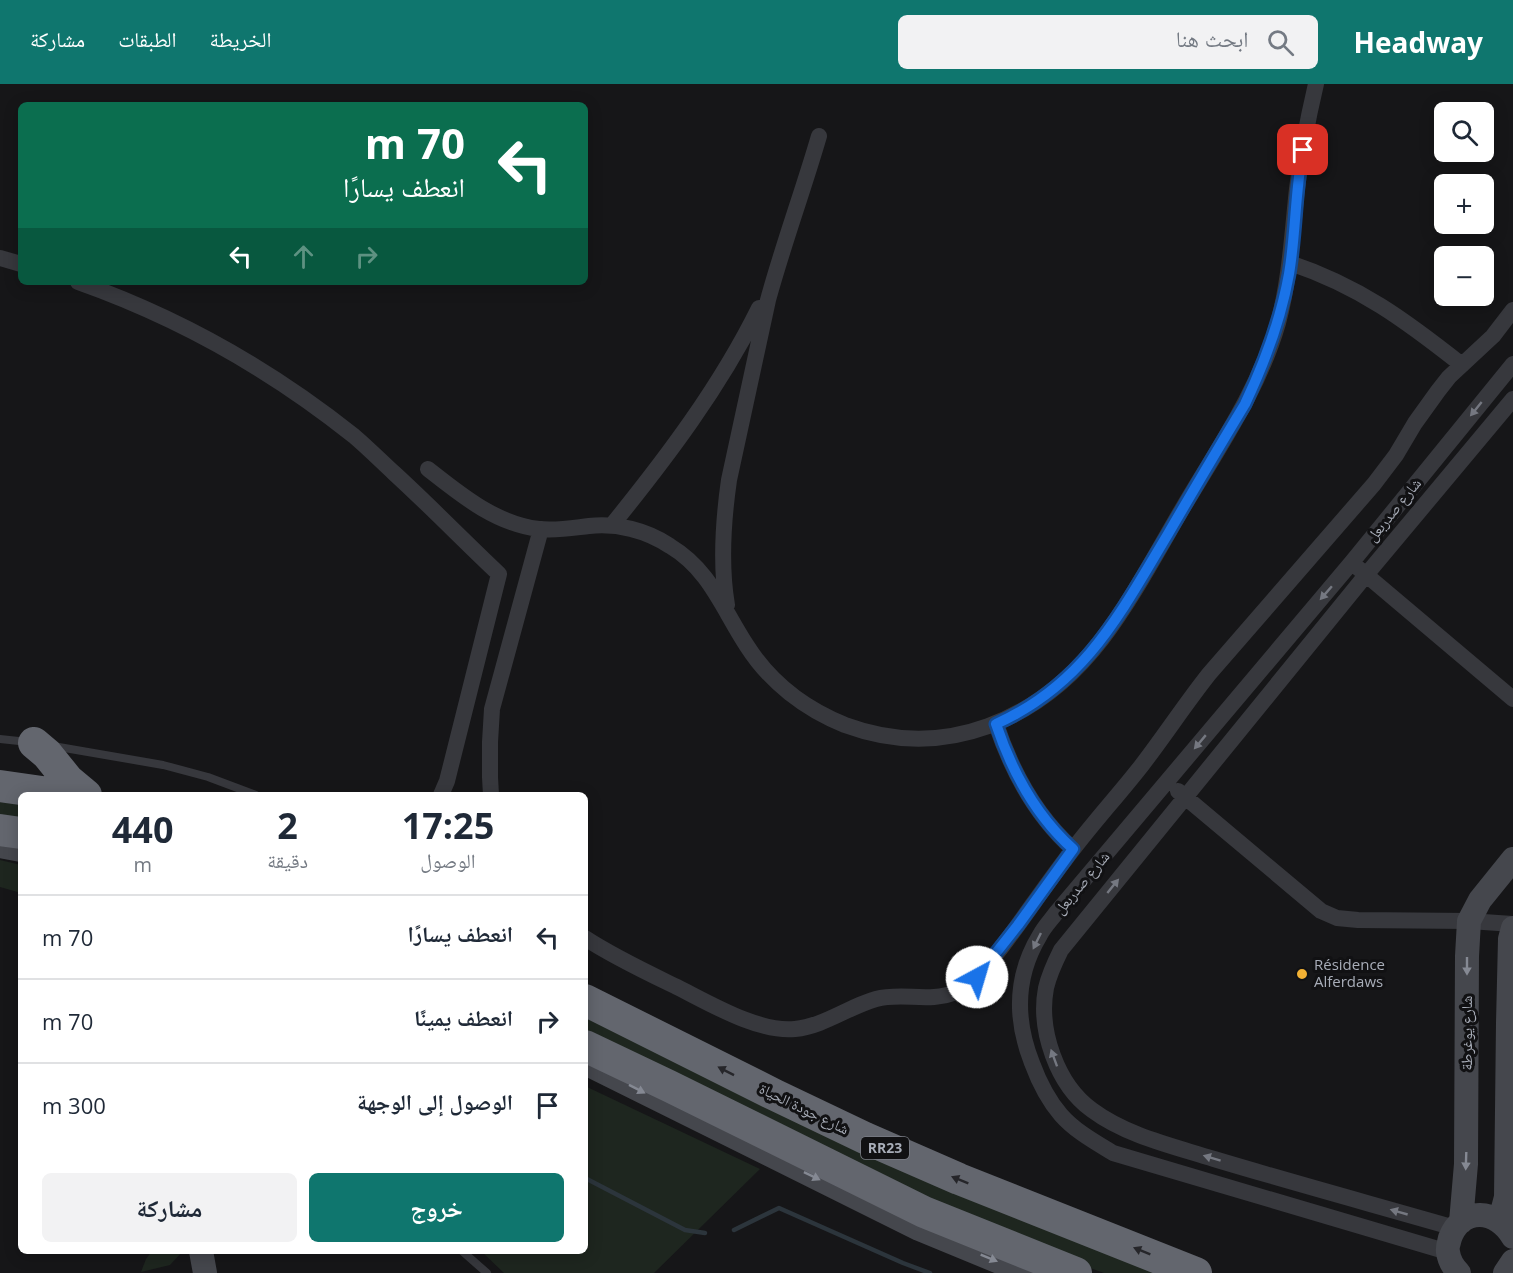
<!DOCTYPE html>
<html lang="ar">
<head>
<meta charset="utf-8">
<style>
	:root { --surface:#fff; --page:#f2f2f3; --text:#1f2937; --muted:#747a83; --line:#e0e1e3; --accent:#0f766e }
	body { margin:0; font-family:"Open Sans","Noto Naskh Arabic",sans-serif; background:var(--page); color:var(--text); direction:rtl; height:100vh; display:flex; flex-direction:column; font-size:22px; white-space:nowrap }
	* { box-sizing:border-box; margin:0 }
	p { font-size:20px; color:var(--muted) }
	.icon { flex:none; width:33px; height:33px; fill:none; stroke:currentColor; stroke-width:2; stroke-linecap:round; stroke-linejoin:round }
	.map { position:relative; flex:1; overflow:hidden; direction:ltr }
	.sheet { position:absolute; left:18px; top:708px; width:570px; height:462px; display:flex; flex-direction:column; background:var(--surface); border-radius:9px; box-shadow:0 3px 15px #0003; direction:rtl }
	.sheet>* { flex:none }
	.hud { position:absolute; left:18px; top:18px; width:570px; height:183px; border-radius:9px; box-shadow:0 3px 15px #0003; direction:rtl; background:#0b6e4f; color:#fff; overflow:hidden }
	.controls { position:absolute; left:1434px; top:18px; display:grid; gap:12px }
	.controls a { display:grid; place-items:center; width:60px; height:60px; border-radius:9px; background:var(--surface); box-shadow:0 3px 15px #0003; font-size:30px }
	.pin { position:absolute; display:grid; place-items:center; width:51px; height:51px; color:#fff; margin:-26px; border-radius:12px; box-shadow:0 3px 9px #0006 }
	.me { position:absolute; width:66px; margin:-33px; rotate:39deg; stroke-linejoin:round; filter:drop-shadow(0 0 4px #0008) }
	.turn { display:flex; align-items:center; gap:21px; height:126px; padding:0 24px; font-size:27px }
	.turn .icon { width:78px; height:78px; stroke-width:2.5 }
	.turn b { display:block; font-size:42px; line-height:51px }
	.lanes { display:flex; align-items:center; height:57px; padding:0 24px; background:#0003; justify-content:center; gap:30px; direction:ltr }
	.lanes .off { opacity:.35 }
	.eta { display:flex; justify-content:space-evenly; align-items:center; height:102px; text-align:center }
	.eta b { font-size:36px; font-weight:700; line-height:42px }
	.button { display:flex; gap:12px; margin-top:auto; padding:12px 24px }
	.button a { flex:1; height:69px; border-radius:9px; background:var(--accent); color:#fff; font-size:24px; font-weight:700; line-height:69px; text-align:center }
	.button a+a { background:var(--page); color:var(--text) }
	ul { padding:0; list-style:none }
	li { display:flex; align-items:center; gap:18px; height:84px; padding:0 24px; border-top:2px solid var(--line) }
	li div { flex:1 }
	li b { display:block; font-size:22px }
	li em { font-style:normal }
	header { display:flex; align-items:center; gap:36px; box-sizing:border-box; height:84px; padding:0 30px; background:var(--accent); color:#fff }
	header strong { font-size:28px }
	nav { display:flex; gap:33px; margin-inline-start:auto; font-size:21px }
	.search { width:420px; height:54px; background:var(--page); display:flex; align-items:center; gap:15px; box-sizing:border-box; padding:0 21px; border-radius:9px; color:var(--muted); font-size:22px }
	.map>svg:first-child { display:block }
</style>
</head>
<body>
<header>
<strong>Headway</strong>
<div class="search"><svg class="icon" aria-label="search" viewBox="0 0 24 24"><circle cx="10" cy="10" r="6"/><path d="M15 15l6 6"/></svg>ابحث هنا</div>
<nav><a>الخريطة</a><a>الطبقات</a><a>مشاركة</a></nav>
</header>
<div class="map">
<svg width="1513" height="1189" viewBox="0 0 1513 1189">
	<rect width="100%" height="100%" fill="#161618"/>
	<path fill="#1e261f" d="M0,718L21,721V744L0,740Z
		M0,776L21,781V809L0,803Z
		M585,933L1168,1189H1104L1060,1173L585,958Z
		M585,1002L760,1085L654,1189H504L481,1167H585Z
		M152,1167H183L170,1181L141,1188L146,1175Z"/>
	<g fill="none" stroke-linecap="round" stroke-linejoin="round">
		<path stroke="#2c353c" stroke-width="4.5" d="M585,1094L685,1146L705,1149
			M734,1146L779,1124L903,1179L930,1189"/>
		<path stroke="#37383d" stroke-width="8" d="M0,655L28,658
			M53,662L163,681L208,693L256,711
			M462,1167L487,1189"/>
		<path stroke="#37383d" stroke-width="16" d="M0,174L21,180
			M1290,179C1359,202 1405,236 1462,281
			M78,198C180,234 270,285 354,352C368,364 381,377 394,389C430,422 464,457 499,490L447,697L441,711
			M428,385C461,411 496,440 539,445C556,447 572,444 589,442C617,439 646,446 670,462C710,486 722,524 747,562C770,598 805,625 845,641C945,678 1040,636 1102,555C1133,514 1158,466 1184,422C1219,363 1259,305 1278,239C1290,195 1292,150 1297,105C1301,70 1308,34 1316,0
			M612,441C667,373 720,303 759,224
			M1358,484L1513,615
			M727,521C720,480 723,438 729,396L768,216C783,161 803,107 819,52
			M996,640C1012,688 1035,731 1073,765
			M1178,707L1321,827L1337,834L1358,836L1469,837L1513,840
			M491,711L490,693V658L492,625L541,445
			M585,854C614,873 646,888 677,903C709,919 759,949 795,945C824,942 848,923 876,915C902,908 930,919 956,908C976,899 988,880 1001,864C1023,835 1043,805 1065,776C1089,743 1117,713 1142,681C1165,651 1186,619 1209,590L1374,400L1396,371L1415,339L1438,307L1449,293L1493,252L1513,226
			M1455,1144C1375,1121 1294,1099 1214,1075C1173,1062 1127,1052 1092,1026C1057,1001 1038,946 1046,904C1049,891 1055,878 1061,866L1366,491L1513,315
			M1448,1168L1113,1069C1095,1058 1075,1047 1061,1031C1048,1016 1039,998 1032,979C1015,936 1015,892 1040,851C1044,843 1051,836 1056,829L1352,478L1513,280"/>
		<path stroke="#45474d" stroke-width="24" d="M0,762L21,766
			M587,980L919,1145L1026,1189
			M1500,1136L1506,1113L1508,939L1510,855L1513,844
			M1461,1138L1466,1080L1467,872L1469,837L1480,816L1513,775
			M201,1167L205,1189
			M1459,1189C1454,1184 1449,1176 1448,1168C1447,1164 1449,1158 1450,1154C1462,1122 1497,1125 1513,1153
			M1505,1189L1513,1177"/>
		<path stroke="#63666e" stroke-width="32" d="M34,659L47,670L68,696L86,711
			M0,702L63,711
			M0,746L21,749
			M585,916L775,1011L865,1054L959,1095L1196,1189
			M585,962L669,1002L924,1128L1076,1189"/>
	</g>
	<defs><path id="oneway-solid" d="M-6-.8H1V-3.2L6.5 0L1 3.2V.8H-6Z" transform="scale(1.5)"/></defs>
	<g fill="#757881">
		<use href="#oneway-solid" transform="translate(1476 325) rotate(129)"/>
		<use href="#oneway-solid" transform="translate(1326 509) rotate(131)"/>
		<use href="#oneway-solid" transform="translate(1200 658) rotate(130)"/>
		<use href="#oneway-solid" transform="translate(1113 802) rotate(-51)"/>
		<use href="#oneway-solid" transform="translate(1037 857) rotate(116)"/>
		<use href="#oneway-solid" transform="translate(1054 974) rotate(-110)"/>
		<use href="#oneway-solid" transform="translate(1212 1074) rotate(-163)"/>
		<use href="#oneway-solid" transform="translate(1399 1128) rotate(-164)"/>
	</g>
	<g fill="#858993">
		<use href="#oneway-solid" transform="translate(1467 882) rotate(90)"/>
		<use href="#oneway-solid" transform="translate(637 1005) rotate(27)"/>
		<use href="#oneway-solid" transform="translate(1466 1077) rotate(92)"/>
		<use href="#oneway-solid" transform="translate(812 1092) rotate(26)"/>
		<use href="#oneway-solid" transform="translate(989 1174) rotate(22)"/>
	</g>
	<g fill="#26262a">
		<use href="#oneway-solid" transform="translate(726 987) rotate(-153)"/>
		<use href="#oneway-solid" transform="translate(960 1096) rotate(-158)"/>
		<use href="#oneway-solid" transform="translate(1142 1167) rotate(-158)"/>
	</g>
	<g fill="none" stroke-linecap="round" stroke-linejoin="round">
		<defs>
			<path id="route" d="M977,893L1018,841L1073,765C1035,731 1012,688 996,640C1085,600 1120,530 1168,450C1193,407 1219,363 1245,320C1265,278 1281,235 1289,190C1296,149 1295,107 1303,66"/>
		</defs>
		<use href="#route" stroke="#114b97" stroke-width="15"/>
		<use href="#route" stroke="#1a73e8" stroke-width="10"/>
	</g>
	<circle fill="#f2b134" stroke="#111113" stroke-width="2" cx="1302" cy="890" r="6"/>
	<g text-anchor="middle" stroke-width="6" stroke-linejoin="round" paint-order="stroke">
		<rect fill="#111113" stroke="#7b7e86" stroke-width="1.5" x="861" y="1053" width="48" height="22" rx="4.5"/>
		<g font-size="14" font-weight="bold" fill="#a8adb8">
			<text x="885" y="1069">RR23</text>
		</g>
		<g font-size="15" fill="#a8adb8" stroke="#111113">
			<text transform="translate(1394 426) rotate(-51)" y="5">شارع صدربعل</text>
			<text transform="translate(1082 799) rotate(-50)" y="5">شارع صدربعل</text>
			<text transform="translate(1467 949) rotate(-90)" y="5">شارع يوغرطة</text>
			<text transform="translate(804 1025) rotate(26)" y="5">شارع جودة الحياة</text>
		</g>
		<g font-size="15" fill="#a8adb8" stroke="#111113" text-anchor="start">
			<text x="1314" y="886">Résidence<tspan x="1314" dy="17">Alferdaws</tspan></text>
		</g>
	</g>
</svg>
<div class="controls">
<a><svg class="icon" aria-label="search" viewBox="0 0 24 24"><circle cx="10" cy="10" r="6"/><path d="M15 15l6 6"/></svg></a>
<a>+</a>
<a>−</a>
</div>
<div class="pin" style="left:1303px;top:66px;background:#d93025"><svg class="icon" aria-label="arrive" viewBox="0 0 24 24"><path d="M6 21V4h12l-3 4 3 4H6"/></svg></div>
<svg class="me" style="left:977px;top:893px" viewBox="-20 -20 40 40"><circle r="19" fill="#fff"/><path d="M0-13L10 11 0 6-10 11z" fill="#1a73e8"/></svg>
<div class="hud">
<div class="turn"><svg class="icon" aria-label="left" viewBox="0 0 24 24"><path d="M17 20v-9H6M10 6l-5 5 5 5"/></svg><div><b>70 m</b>انعطف يسارًا</div></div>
<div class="lanes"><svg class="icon" aria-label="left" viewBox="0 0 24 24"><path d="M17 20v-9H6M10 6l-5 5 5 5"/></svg><svg class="icon off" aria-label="ahead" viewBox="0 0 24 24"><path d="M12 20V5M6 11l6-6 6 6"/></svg><svg class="icon off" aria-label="right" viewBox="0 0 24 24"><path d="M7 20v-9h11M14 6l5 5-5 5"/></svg></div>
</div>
<section class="sheet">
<div class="eta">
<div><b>17:25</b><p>الوصول</p></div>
<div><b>2</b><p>دقيقة</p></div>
<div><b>440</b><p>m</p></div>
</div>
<ul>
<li><svg class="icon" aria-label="left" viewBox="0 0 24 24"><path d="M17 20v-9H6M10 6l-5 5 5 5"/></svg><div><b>انعطف يسارًا</b></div><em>70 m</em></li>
<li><svg class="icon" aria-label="right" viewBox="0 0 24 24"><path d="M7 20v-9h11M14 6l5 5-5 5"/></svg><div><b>انعطف يمينًا</b></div><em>70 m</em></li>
<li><svg class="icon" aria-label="arrive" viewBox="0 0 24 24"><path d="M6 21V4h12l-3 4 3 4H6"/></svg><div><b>الوصول إلى الوجهة</b></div><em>300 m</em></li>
</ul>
<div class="button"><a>خروج</a><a>مشاركة</a></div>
</section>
</div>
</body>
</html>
